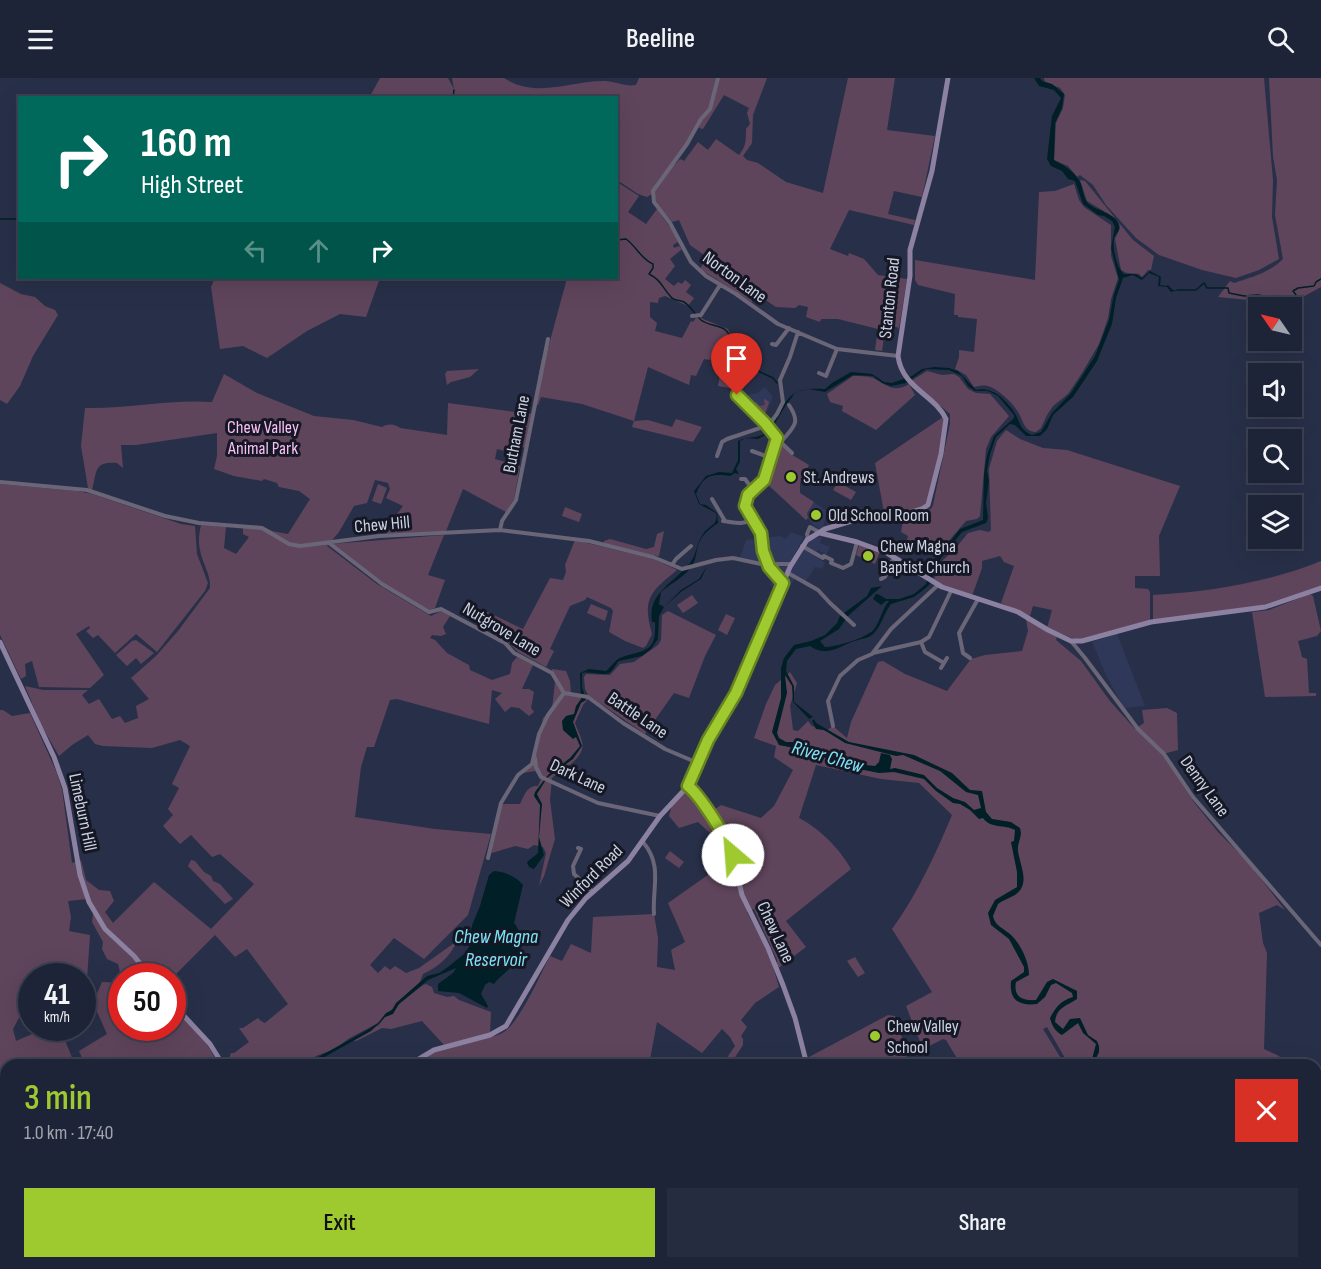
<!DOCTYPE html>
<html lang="en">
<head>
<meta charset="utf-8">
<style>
	:root { --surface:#1e2437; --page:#262c3f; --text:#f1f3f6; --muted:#a1a4ad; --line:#3c4152; --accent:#9eca2f }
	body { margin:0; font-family:"Sofia Sans Condensed",sans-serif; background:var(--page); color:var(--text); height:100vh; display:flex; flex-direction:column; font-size:22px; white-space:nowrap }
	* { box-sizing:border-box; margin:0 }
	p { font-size:20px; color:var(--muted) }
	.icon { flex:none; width:33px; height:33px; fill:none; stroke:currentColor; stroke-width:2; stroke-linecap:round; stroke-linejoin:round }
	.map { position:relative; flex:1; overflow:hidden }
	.panel { position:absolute; left:0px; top:981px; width:1322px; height:210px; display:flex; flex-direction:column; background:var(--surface); border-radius:18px 18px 0 0; box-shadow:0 6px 24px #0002,0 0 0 2px var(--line) }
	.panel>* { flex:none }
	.top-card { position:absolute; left:18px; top:18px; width:600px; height:183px; border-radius:0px; box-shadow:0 6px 24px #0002,0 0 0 2px var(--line); background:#00695c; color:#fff; overflow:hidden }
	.needle { width:39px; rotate:304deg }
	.fabs { position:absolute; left:1248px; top:219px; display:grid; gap:12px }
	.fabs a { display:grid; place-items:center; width:54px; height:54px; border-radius:0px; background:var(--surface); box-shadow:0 6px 24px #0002,0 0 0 2px var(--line); font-size:30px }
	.speed { position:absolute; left:18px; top:885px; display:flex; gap:12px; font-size:30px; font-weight:700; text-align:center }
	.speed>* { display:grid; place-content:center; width:78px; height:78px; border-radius:50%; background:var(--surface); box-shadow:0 6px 24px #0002,0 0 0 2px var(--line); line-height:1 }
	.speed small { font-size:15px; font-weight:400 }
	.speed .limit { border:9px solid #d22; background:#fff; color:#111 }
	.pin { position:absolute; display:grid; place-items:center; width:51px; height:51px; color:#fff; margin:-62px -26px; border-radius:50% 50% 50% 0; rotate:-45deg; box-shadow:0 0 6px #0007 }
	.pin .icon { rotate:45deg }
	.me { position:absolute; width:66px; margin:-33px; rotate:333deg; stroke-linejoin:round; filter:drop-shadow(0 0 4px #0008) }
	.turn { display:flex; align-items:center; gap:21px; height:126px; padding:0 24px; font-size:27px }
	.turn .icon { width:78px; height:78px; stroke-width:2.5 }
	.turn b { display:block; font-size:42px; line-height:51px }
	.lanes { display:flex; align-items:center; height:57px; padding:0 24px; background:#0003; justify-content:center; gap:30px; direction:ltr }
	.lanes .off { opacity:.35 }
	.round { display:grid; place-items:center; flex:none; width:63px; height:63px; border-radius:0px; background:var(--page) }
	.head { display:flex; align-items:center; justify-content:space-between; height:102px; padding:0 24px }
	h1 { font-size:36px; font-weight:600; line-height:45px; color:var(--accent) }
	.primary-button { display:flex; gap:12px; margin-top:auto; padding:12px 24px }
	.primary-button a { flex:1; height:69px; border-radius:0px; background:var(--accent); color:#111; font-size:24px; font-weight:600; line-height:69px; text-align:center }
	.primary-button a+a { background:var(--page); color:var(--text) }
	header { display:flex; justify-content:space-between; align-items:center; height:78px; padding:0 24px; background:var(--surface); font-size:27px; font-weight:600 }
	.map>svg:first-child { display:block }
</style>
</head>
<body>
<header><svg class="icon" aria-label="menu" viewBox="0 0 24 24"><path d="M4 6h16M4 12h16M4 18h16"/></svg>Beeline<svg class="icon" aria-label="search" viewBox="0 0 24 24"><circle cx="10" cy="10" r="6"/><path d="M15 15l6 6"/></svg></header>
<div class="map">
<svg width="1321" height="1191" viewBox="0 0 1321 1191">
	<rect width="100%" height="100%" fill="#283049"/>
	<path fill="#2f3858" d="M765,309L773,319L763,342L744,321L745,318L757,315Z
		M814,424L827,433L823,450L820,451L812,446L808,440L807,435Z
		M791,454L804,459L776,511L770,507L776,497L772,489V481L767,477L761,485L740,480L746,462L780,458L786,461Z
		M822,458L820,465L830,469L826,477L818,472L816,475V479L825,485L822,491L815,489L806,503L796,498L789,510L783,505L797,479L810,462Z
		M1117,556L1145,628L1124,630L1107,599L1092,564Z
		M0,1095L6,1096V1141L1,1147L4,1153L0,1155L4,1168L0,1169Z"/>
	<path fill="#5f455c" d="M380,0H448L454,11L452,0H504C536,21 570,3 604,3C616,3 625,9 636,7L639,0H767L753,37L752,65L743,78L747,82L758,85L786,104L823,115L848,0H895L887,52L935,58L922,119L894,113L888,136L915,142L914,147L849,132L830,171L848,178L849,175L864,181L878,197L907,201L899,250L886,245L882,273L875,272L878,251L838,241H821L820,244L806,239L808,229L799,227L795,230L776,229L758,217L752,224L700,191L707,179L690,167L679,142L672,144C667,137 657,128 655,120C651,107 672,90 680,81L684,83L698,64L708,72L716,61L739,77C746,69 746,62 746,51L750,46L747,35L749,30L724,17L703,51L699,50L702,40L678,78L657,104L652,116L647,119L638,116L617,102L616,20H369Z
		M1044,0H1264L1273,102L1272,139L1279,181L1259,192L1236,200L1202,192L1159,177L1136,160L1106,127L1093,107L1080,97L1077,99L1068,88L1054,82L1056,45L1063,30L1065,17L1060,10L1045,4Z
		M1269,0H1321V209L1290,226L1218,219L1230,203L1234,205C1250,200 1271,194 1283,181L1275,137L1277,102L1273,78Z
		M1080,102L1085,103L1133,162L1154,178L1151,192H1148L1142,199L1139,196L1127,195L1121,192L1115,161L1120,150L1119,145L1115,140L1087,123Z
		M617,104L639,118L628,134L646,146L657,131L672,152L678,164L673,167L674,170L679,168L682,171L670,181L675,188L665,201L674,208L678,204L682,206L685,202L691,207L686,214L694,220L688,228L665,218L659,220L658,225L650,224V239L657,245L655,253L682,260L691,243L693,244L698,237L703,241L728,251L732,261L751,280L753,285L743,296L744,310L741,312L718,308L723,280L712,277L710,282L704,281L696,298L691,297L689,307L648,289L634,343L648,342L672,349L676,341L702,349L693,364L632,349L634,343L582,326L541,319L538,327L533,325L542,280L546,278L567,200H616Z
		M1074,106L1079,122L1084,129L1111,147V178L1118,200L1111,221L1108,240L1099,266L1082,295L1068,316L1053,328L1047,337L1041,350L1036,354C1023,353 1024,343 1018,334C1013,325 998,311 988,308C983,307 979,308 974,309L966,297L955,291L959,279V272L974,274L977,241L958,239V237H954L955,216L918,207L915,202V182L1035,202L1039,114L1055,113Z
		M215,200H380L366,239L340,236L307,253L267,280L243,268L220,271L211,209Z
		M0,205L21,216L35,219L45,228L55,232L58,237L33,278L20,308L7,326L0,322Z
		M479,291L470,299L451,304L447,307L445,296L447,293Z
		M927,293L942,297L954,296L959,299L968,311L976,315L990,316L1009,338L991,359L986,371L980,438L977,441L966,443L939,474L907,462L908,458L901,454L904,437L931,431L933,427L950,346V336L911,303Z
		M224,296L257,315L314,338L353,342L382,349C388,345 395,346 400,350L447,357L448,325L531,336L525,369L514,372L513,375L497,371L495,381L520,388L514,421L506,434L463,411L446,453L386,456L393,448L391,444L403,428L386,420L390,411L388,405L375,402L367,425L354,428L339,454L327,468L377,506L431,538L441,533L450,538L443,549L446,556L441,558L432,557L430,560L435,562L447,575L469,587L470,592L492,602L510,596L512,585L517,579L533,587L522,611H529L534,614L531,630L534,634L529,638L519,630L511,629L505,634L495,621L502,615L492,612L489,646L397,621L390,622L374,669H367L361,689L355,739L435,751L491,756L468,837L424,881L394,860L370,887L378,895L385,888L390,892L395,888L406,895L419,890L457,863C450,879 438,889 423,896L420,904L378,945L348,961L335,971L316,978L308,986L227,987L231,975H234L249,964L239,950H243L258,940L261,943L265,945L288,926L247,871L235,879L215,857L173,899L140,898L139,895L127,898L120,894L118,886L107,881L102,871L103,864L92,844L94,829L87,821L68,823L71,839L69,853L90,857L87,901L83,902L82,898H32L31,932L21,936L13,951L16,963L46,950H60L75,987H6V1005L0,1007V632H3L12,638L30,635L56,693L62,711L72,785L81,782L86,802L99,812L110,813L114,823L105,834L113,845L154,804L211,851L254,806L220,776L212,779L191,757L180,766L163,748L173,737L168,731L179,710L172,706L190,668L180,662L152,670L103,668L95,666L88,657L72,667L59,678L41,647L25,608L43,612H88L82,617L89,626L99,621L112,641L120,638L125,645L138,640L136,628L149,621L131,600L156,578L178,553L210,510C211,496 202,485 200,472C198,464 199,456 201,447L226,449L224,470L236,476L249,459L243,456V449L262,448L272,453L288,456L310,421L299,413L279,409L277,405L264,401L262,403L234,398L214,391L217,378V355L136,367H121L123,390L117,385C94,383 97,393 92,412L88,410L81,368L85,330C128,331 170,321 212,324Z
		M853,298C859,298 867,298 873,300C886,306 893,316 909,306L915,317L876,352L842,333L843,328L830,324L827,316Z
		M765,321L769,324L763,342L749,326L756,324L760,328L765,327L764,322Z
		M943,339L945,347L928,425C918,435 897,433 884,434L875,385Z
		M1006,352L1020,361L1043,370L1067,372L1180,408L1159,458L1160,498H1135V510L1148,511L1150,514V542L1077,562L1047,550L1052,532L1033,528L1030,538L1001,525L1014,488L1004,484L1000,478L982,483V490L972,518L944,508L934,501L942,483L955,471L968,455L980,452L989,454L991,452L989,391L997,363Z
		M779,366H781L789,375L809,387L800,405V415L814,424L807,435L808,440L806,442L765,404L767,394L775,389L770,384Z
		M838,404L856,414L851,422L833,412Z
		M0,406L77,413L92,416L181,446L195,448L197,476L208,505L205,513L157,574L136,556L115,575L98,557L93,560L86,553L90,550L89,548L76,556L104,597L90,610L39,609L32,583L25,586L26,598L21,601L0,557Z
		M378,406L387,410L381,426L372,423Z
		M565,429L582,436L579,444L562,438Z
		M664,453L659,478H657L604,465V463L610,461L646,471L654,469L657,456Z
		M444,457L428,497L445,502L435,530L429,532L382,505L332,466Z
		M575,462L653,481L677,492C650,514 642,521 652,556L646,568L643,570L625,563L609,554L613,533L611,530L587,519L585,522L570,528L550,571L554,573L546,589L518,574L501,558L476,545L483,532L523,551L550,500L563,502L566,494L565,487Z
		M859,467L880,474L875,486L856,477Z
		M1321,483V508L1259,528L1153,542V517C1208,514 1270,504 1321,483Z
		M1310,516L1313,518L1321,553L1317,558L1298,563L1302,579L1307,581L1309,615H1316V618L1265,619L1252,534L1269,532Z
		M692,517L698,525L683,535L677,527Z
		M591,526L608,533L605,543L587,535Z
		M668,533L716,557L705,578L689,620L674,615L645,656L588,617L585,611L584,599L586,596L610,597L620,586L634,584L658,567L661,562L662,537Z
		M726,536L735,540L727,557L718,552Z
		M1026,541L1057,559L1056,562L1081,583L1110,623L1135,651L1144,645L1142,632L1167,630L1177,635L1178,672L1163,676L1193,723L1218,754L1248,784L1285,832L1277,827L1259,835L1263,865L1267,875L1264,971L1279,978L1288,987H1069L1047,949L1043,951L1065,987H961L946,962L943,961L923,971L906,928L932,914L892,851C918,815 935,777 952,737L919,705L881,701L816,687L799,740C819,750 840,771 851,791L786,843L806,869L777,891V882L754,831L747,834L770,878L779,909L755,925L741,942L747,949L741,958L743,961V967L730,987H722L735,968L730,959L722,951L702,975L657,944L649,987H424L421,983C437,969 462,966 482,961C489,959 498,958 504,954C521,942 540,897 550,878L562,883L571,866L591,875L593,839L654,836L658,860L657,889L675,892L671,872L685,864L668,825L715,792L711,756L698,744L679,750L669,738L674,720L681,714H689L705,738L721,727L761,740L774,728L793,692L774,679L776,668L754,660L766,626L775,607L790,594L797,605L790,628L793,652L798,653L808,643L812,648L826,653L833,648L847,660L851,644L878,584L883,583L905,596L947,613L971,581L985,577L1022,573L1028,553Z
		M136,562L154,575L141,586L136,580L127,588L116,577L132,563Z
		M552,591L566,593L570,603L571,615L588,621L583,627L575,645C577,651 581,658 582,664C586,680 562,692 552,700L550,722L555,761L544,798L539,808L546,775L543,769L534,767L528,771L515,768L492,775L491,772L502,726H520C524,718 527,707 538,708L541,701L535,693L523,695L535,681L543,640L552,631L555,604L551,596Z
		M670,773L684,784L679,790L665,780Z
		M191,782L195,783L204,794L211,798L213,803L220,806L233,821L225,826L188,788Z
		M855,879L865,895L858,899L847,883Z
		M102,904L121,905L122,950H172L173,928L208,968L219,987H85L79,973L107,956L93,925Z
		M426,906L432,909L434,915L447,919L454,918L459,922L491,934L490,955L444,967L422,943L391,951L382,950L356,963L352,962L379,947L385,939L390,937L399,926L423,907Z
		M888,937L895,938L908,978L888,987H812L809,979Z
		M0,1010L6,1023V1047L0,1049Z
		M1316,1020L1321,1026V1059L1316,1061Z
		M6,1051V1091L0,1089V1053Z
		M1321,1065V1191H1220L1223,1185H1316V1068Z
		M359,1185H387L388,1187L402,1185H609L608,1191H442L441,1189L440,1191H360Z
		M616,1185H863L861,1191H615Z
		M869,1185H1166L1165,1191H868Z"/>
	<path fill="#001f26" d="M1034,0H1040L1042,3L1052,6L1064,16L1062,30L1055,45L1054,82C1064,88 1072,91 1079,102C1084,110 1082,121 1090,127C1099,133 1117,136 1119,148C1120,154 1115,156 1114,161C1112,171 1117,190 1124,196H1136L1142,200L1150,193L1161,199L1160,207L1166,208L1168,207L1173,212H1177L1171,214L1167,209L1158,208L1159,199L1149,195L1142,202L1133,197L1123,200L1116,220L1112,246L1097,283L1073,319L1053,337L1047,351L1040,358H1026L1015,347L1010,346L996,359L990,376L987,393L989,403L986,425L988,440L986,445L962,454L941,480L929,507L922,513L914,519L891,526C884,535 882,546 875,554C870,560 865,560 858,562C841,566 829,581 810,568L796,571L787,583L786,593L794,608V624L813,639L809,641L793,624L792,608L785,597L787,615L777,655L779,660L786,664H792L810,669L856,686L875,688L879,684L881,675L890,677L892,681L890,691L895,690L924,697L937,710L953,720L965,724L974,732L981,730L978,717L966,714L940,693L903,677L896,678L845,665L824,652L816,651L812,643L814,641L816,645L849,664L914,677L952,695L970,712L982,713L986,734L992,741L1011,744L1020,750C1023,759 1017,764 1018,773C1020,788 1031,806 1015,817C1010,820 1003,822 998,826L993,838C995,848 1003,850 1010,856C1020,865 1029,883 1029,897L1016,904C1013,919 1023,923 1036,922L1047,904L1053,901L1077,913V921C1066,928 1056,930 1055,944L1063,951L1070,941L1080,940L1088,957L1097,963L1099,968V974L1093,987L1091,985L1096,966L1083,955L1078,945L1062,957C1055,953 1052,948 1050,940C1056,929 1060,923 1073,919L1072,915L1056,905L1051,907L1045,919L1037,926C1020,928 1009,923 1011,903L1024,894V889L1009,861L991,847L988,835L995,822L1017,809V794L1011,764L1014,763L1015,752C1004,746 991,751 983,740L979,741L970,732L960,726L953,725L936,713L924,701L894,694L879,695L844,688L805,671L802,674L799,671L779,667L772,654L781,620V590L784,580L794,567L811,563L825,557L837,545L840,538L867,518L871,510L882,508L848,538L839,551L820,563L825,569C836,569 870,559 875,550C881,541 882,531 889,523H886L881,527L873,521L876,516H878L886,521H899L914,516L926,506L929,495L941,475L960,451L983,442L984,396L987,377L994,358L1014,340V337L998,318L988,313H975L968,308L962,298L949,292L926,291L906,305L891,308L882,305L873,298L853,297L825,314L809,311L796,314L786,327L769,355L758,361L746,360L740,363V384L736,391L739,396L735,395L730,398C711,395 703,398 696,416L700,426L706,427L717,435L718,445C709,451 699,459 697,471C696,477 695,484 691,489C683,500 670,506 661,514L659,526L664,529L681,512L699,501L707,488L701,501L682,513L664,529L659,538L658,561L651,571L642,578L619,583C616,586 613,593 609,595C602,598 591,593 582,595V609L586,622L581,625L573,644L582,668L573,681L547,700L537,716L542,726L539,759L544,777L534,791L529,789L527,784L538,775L540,727L534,718L535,714L548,697L570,680L580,668L576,659L573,661L563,652L562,643L566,638L574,636L576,628L581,621L580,595L589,591L606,593C611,589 615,582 620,580C643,571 657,577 655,544H652C647,515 674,505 690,485C697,476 696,465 703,456C709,447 719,447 716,435L699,426L694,413L706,398L719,394L732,395L738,382V363C747,358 757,361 766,355C770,352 772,348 774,344C789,316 793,309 825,311L832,305L851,294L872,296L884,304L892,305L912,298L922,291L934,289L949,290L958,293L976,312C991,308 1003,319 1012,331C1020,340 1018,352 1032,357L1041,354L1052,335L1071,315L1095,278L1109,242L1114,216L1119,202L1111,170L1115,149L1112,143L1104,138L1098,137L1083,126L1075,103L1068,101L1062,93L1051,88L1047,81L1052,38L1061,20L1054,12L1039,8Z
		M494,793C505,794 516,798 523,807L514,845C526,859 521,880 508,892C503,897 498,900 494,906L489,904L485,907L481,916L488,928L487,930L459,915L438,913V906L453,895L456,890L428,902L399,926L393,936L385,939L371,953L310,987H304L369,951L378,945L386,935L392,932L396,925L427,898L439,895L448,889L464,876L471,866L474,858L471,851L473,845L480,828L489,797Z
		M1152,980L1163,987L1151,983L1140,987H1103L1105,984H1127L1136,986Z"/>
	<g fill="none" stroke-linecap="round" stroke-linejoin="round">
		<path stroke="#001f26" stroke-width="1.5" d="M453,20L454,12
			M0,141H20
			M616,162L626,161C636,168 641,181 653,186V190L649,196C661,202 662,209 671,219C674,223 680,222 684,224C692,229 694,236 701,242C711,250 729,245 730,262L750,280L756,292L773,300L777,305
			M1177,212H1196L1204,205L1207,210H1228L1229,215L1244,218L1258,217L1292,223L1296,217L1293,213L1298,210L1314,208L1316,204L1321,201
			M1077,1191L1088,1186L1096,1190L1098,1185"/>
		<path stroke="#6b6578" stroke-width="4" d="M718,0L710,31L701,41L687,66L653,113L654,124L670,145L691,184L706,198L736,216L778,246L837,271L898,278
			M692,238L701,237L720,207
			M772,266L776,267L789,250
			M819,295L826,298L837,271
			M733,316L747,326L767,348
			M768,348L777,336L783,324L780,302L790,279L798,254
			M768,348V352L792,375
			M777,360L764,402L748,417L745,428L761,455L763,473L769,489L783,505
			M782,363C794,348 801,345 789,327
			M752,373L771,380
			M717,378L722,364L727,361L766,348
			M741,401H745L753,412
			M0,404L87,412L165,438L199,445L262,450L289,466L300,468L379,458L500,452L589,463L653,479L682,491L716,482L733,480L761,486H791
			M712,421L725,443
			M723,443C733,444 743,448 752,441
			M500,452L502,443L516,422L548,261
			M808,461L807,456L810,449L819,454
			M329,465L382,506L429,534L441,531L505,565L514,575L552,595L564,615
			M802,468L823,480L824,478L832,482L831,485L843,490L851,486L857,464
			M672,487L676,481L691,468
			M788,495L818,512L830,525L854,547
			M881,501L885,499L894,479
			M1071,563L1085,580L1138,651L1164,676L1193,719L1321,867
			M921,564L925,574L944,585
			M873,575L921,564L929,559L951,513
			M970,580L963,575L959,555L978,521
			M941,590L947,580
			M564,615L588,619L623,645L665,671L698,685
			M833,648L828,623L840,598L858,582L872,576L891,551L938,507
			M535,680L536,689L541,699L598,725L660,738
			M643,764C663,788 652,809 654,836
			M578,770L581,771L573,788L574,796L593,814
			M488,780L501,725L518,697L532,686L539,656L548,637L564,615
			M0,1052L6,1050
			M611,1191L612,1185
			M1163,1191L1164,1185"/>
		<path stroke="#8c81a0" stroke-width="5" d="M820,455L857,464L887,475L942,509L1018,534L1048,552L1071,563H1082L1151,544L1265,529L1321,510
			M0,564L54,679L65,710L80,797L89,824L105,851L134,878L150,898
			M688,708L698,718L731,770L742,817L768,870L783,907L795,940L807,987
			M172,925L210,966L223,987
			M409,987L434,972L490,957L506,948L568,842L586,820L628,783L660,738L688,708L708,662L736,615L790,489L807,462L825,451L855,442L912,434L922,431L928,427L941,376L946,341C935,317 902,310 898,278L910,198V172L932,93L948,0
			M432,1185L437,1191
			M14,1191L21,1185
			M865,1191L866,1185"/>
	</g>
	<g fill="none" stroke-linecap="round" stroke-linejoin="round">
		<defs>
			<path id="route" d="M733,777C729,763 700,717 688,708L708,662L736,615L783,505L769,489L763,473L761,455L745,428L748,417L764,402L777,360L765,345L737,317"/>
		</defs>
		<use href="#route" stroke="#67831f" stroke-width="15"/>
		<use href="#route" stroke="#9eca2f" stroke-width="10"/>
	</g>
	<g fill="#9eca2f" stroke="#151824" stroke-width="2">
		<circle cx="791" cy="399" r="6"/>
		<circle cx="816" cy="437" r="6"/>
		<circle cx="868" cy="478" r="6"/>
		<circle cx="875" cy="958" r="6"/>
	</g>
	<g text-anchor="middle" stroke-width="6" stroke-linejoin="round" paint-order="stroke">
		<g font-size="18" fill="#ccd2e2" stroke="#151824">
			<text transform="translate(735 199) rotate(36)" y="6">Norton Lane</text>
			<text transform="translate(889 220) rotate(-84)" y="6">Stanton Road</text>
			<text transform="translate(516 356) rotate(-79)" y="6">Butham Lane</text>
			<text transform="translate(382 446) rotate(-5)" y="6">Chew Hill</text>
			<text transform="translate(502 551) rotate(31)" y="6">Nutgrove Lane</text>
			<text transform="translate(638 637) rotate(34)" y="6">Battle Lane</text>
			<text transform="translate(578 698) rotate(25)" y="6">Dark Lane</text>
			<text transform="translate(1205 708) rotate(54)" y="6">Denny Lane</text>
			<text transform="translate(83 734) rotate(78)" y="6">Limeburn Hill</text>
			<text transform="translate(591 798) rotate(-45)" y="6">Winford Road</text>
			<text transform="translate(776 854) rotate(65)" y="6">Chew Lane</text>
		</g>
		<g font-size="18" fill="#fbbff6" stroke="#151824">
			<text x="263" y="355">Chew Valley<tspan x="263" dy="21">Animal Park</tspan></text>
		</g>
		<g font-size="18" fill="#ccd2e2" stroke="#151824" text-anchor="start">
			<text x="803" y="405">St. Andrews</text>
			<text x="828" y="443">Old School Room</text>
			<text x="880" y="474">Chew Magna<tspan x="880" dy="21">Baptist Church</tspan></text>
			<text x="887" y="954">Chew Valley<tspan x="887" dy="21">School</tspan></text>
		</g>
		<g font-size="20" font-style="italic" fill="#7de3f7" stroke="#151824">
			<text transform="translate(828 678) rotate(16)" y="7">River Chew</text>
			<text x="496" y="865">Chew Magna<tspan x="496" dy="23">Reservoir</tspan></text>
		</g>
	</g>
</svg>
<div class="fabs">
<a><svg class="needle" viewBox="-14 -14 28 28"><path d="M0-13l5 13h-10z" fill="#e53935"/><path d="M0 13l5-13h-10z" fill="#a1a4ad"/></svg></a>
<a><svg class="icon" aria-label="sound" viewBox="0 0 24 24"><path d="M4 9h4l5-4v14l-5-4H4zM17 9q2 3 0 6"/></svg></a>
<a><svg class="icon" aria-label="search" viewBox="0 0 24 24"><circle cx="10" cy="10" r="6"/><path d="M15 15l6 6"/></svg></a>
<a><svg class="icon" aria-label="layers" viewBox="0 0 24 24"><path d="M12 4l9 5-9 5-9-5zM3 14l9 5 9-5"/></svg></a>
</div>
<div class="speed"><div>41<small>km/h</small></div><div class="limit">50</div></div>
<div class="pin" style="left:737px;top:317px;background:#d93025"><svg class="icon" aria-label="arrive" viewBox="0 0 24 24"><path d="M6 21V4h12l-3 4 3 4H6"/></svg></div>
<svg class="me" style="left:733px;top:777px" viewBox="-20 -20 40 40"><circle r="19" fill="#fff"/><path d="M0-13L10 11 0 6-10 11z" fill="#9eca2f"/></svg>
<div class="top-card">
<div class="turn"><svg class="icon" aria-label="right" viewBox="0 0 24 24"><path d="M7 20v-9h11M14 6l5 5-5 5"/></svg><div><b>160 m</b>High Street</div></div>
<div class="lanes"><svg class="icon off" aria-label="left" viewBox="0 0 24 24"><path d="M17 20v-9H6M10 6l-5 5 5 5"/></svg><svg class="icon off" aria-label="ahead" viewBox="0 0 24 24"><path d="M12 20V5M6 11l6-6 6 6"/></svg><svg class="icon" aria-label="right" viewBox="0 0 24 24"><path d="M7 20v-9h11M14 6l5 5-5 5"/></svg></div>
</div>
<section class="panel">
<div class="head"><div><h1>3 min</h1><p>1.0 km · 17:40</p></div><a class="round" style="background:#d93025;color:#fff"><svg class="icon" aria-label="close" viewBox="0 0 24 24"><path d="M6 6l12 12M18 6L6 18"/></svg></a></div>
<div class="primary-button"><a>Exit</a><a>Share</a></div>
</section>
</div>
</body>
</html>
